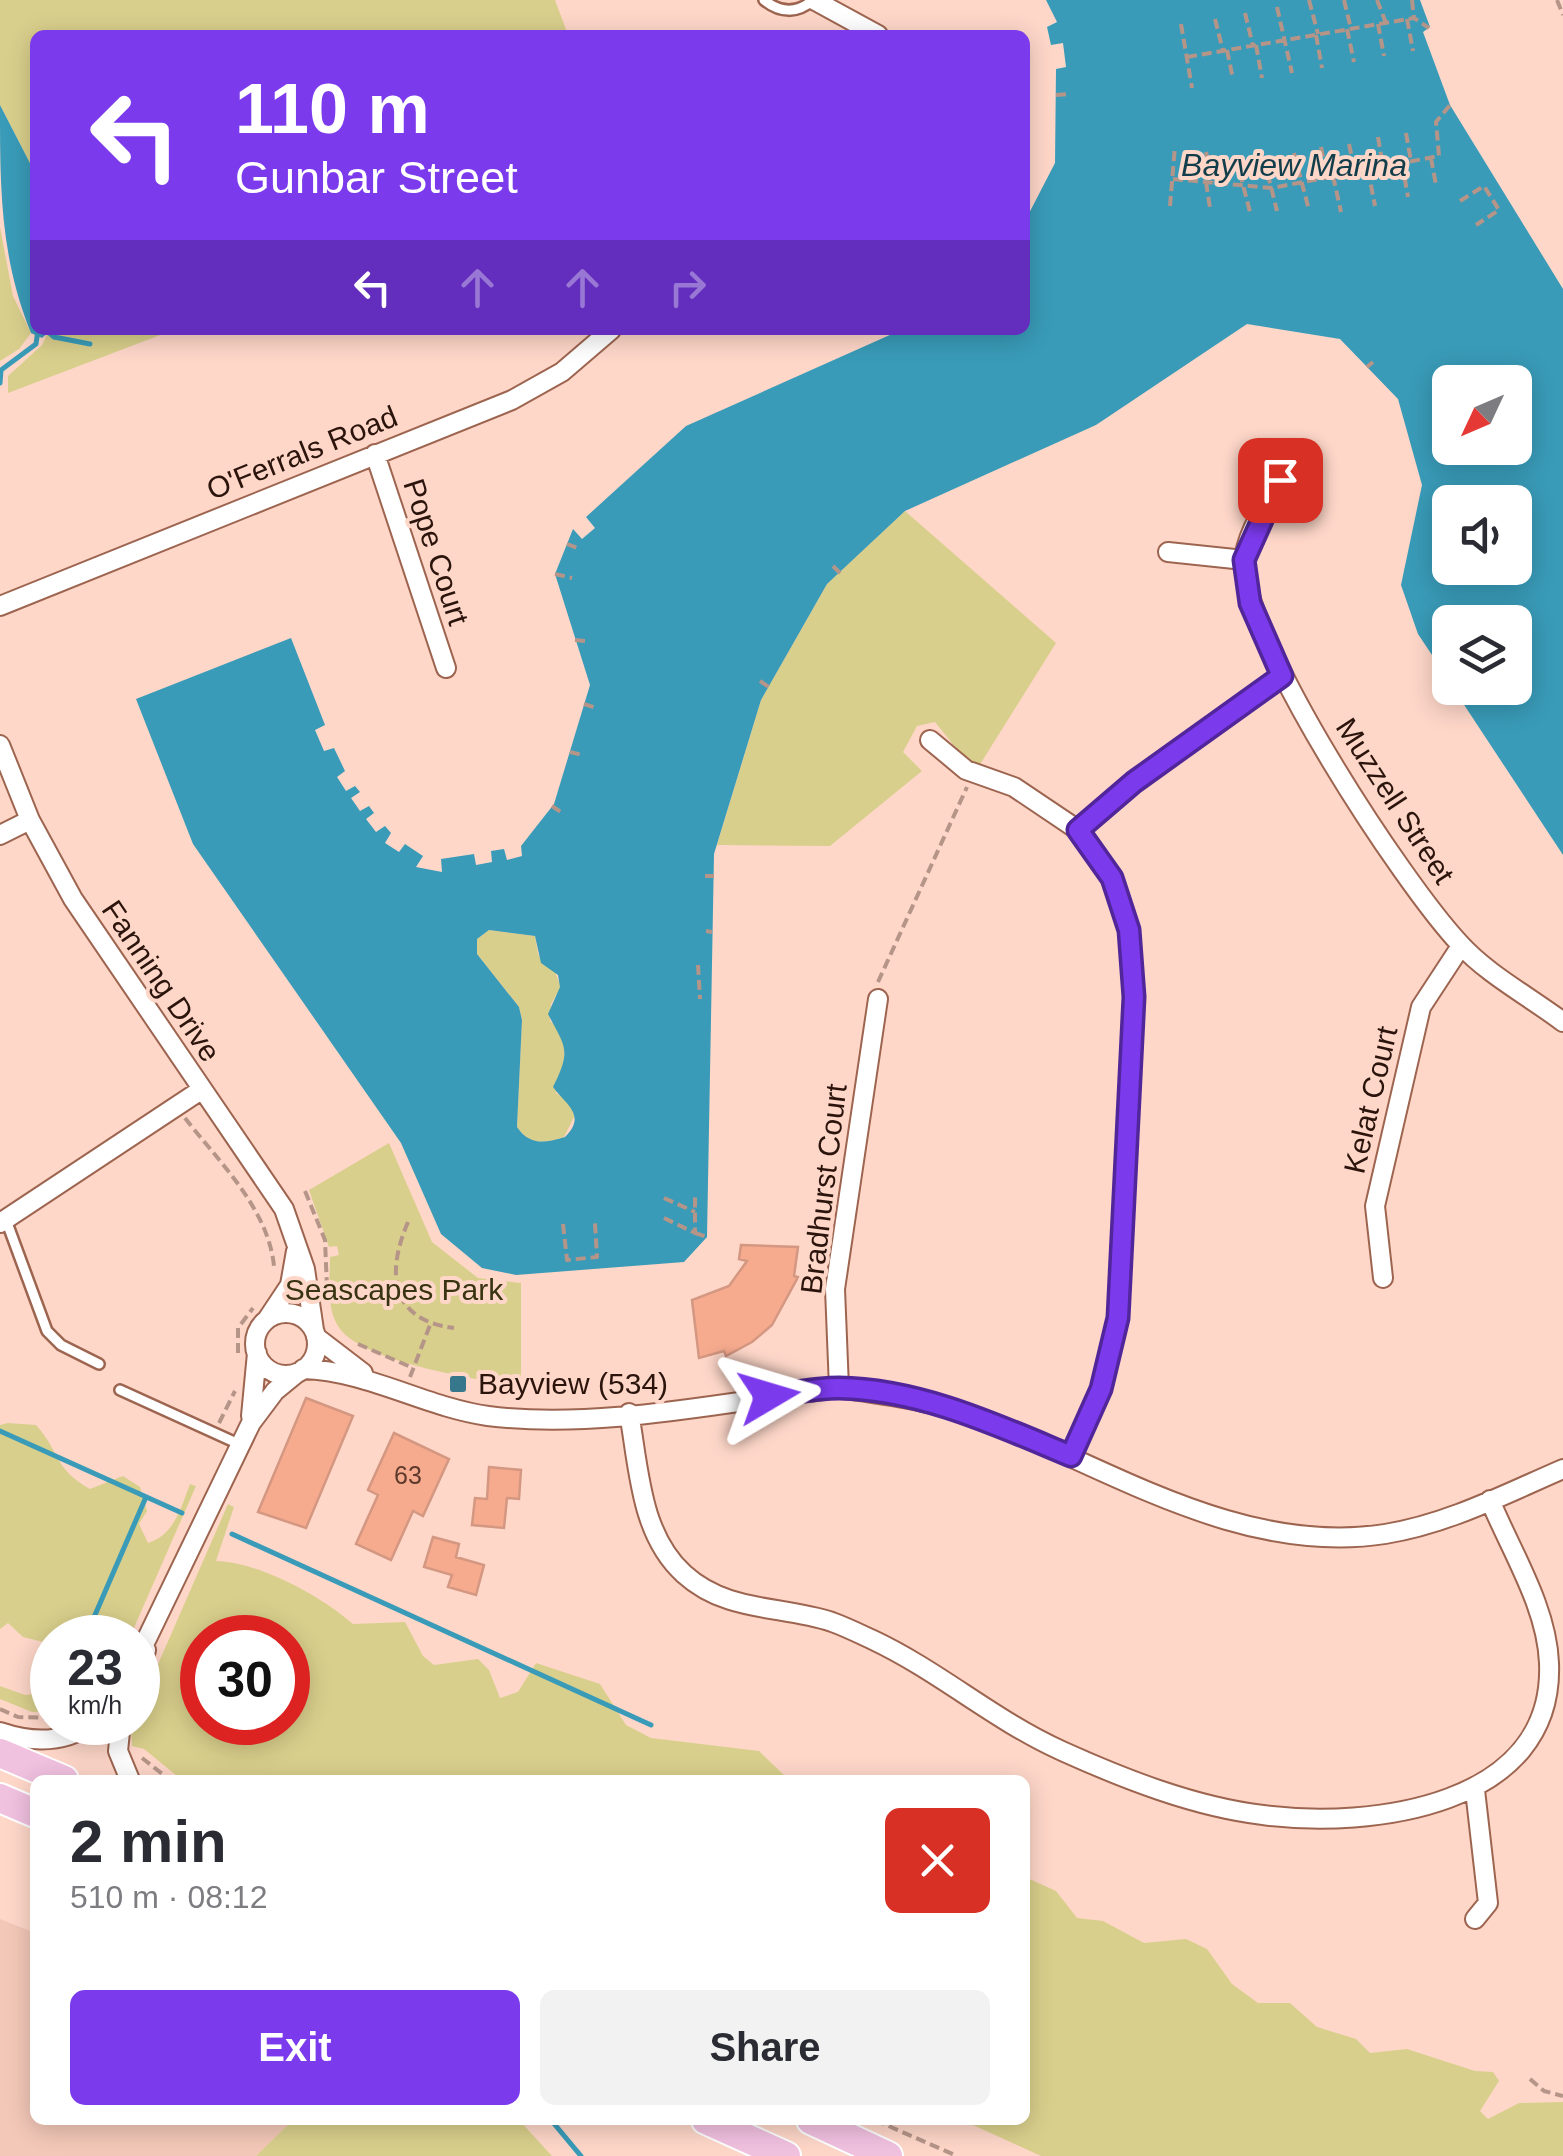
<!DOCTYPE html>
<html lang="en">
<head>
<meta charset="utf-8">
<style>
	:root { --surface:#fff; --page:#f2f2f3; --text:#2b2b33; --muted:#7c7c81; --accent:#7c3aed }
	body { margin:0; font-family:Arial,sans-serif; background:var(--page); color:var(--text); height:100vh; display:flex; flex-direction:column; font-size:38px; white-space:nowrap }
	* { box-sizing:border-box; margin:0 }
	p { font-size:32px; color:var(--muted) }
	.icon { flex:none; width:55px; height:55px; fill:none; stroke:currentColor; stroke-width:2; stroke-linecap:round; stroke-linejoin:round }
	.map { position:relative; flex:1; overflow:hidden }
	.drawer { position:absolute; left:30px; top:1775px; width:1000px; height:350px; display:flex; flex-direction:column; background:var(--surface); border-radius:15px; box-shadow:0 5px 25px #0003 }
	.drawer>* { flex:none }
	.hud { position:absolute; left:30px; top:30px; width:1000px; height:305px; border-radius:15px; box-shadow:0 5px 25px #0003; background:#7c3aed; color:#fff; overflow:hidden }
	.needle { width:65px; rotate:226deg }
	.tools { position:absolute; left:1432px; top:365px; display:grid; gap:20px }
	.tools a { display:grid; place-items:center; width:100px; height:100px; border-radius:15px; background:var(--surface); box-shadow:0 5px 25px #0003; font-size:50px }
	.speed { position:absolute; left:30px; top:1615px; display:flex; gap:20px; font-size:50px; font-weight:700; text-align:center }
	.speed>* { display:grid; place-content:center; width:130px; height:130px; border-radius:50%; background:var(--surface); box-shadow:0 5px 25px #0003; line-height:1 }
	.speed small { font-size:25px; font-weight:400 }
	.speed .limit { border:15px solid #d22; background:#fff; color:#111 }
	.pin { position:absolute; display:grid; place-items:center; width:85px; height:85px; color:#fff; margin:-42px; border-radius:20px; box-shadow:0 5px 15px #0006 }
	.me { position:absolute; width:110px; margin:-55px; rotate:83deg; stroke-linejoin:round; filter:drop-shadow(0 0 8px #0008) }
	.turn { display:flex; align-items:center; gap:35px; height:210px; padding:0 40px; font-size:45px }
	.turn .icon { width:130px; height:130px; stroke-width:2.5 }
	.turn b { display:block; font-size:70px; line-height:85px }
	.lanes { display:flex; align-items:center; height:95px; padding:0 40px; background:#0003; justify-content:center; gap:50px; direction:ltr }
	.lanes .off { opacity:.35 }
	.round { display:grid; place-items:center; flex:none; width:105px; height:105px; border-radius:15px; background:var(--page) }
	.summary { display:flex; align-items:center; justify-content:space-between; height:170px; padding:0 40px }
	h1 { font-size:60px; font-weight:800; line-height:75px }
	.cta { display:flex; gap:20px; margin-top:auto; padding:20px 40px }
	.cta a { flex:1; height:115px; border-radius:15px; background:var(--accent); color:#fff; font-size:40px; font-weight:800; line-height:115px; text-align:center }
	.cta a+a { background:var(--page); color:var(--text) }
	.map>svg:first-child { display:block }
</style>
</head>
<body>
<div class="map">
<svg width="1563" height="2156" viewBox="0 0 1563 2156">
	<rect width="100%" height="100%" fill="#fed7c9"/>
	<path fill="#f3c8b8" d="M0,1919L35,1933V2120H293L256,2156H0Z"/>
	<path fill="#d9cf8c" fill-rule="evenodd" d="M0,0H555L568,35H35V183L34,171L0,105Z
		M0,227L13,296L31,333L19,349L0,361Z
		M49,330H159L163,334L8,393V376L42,345Z
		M905,511L1056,643L979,766L964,758L935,722L917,726L903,752L922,771L830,846L717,845L761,700L827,584Z
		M489,930L535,936L538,954L544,965L553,967L561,987L551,1004L550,1021C573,1039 563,1069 556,1093L572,1103L574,1117L564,1137C545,1143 530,1146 517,1127L522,1020L519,1007L477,954V939Z
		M389,1143L432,1242L478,1278L521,1283V1387C481,1380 359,1362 338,1326C326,1307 330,1279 330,1257L339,1255L337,1246L329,1247L309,1190Z
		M8,1423L36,1425C61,1453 53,1468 90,1489L123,1476L140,1487L147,1511L139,1524L148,1543C174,1535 181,1508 190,1484L196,1486L130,1637L52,1638V1644L23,1637L8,1623L0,1629V1425Z
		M228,1504L234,1507L216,1561C259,1562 321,1596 353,1624L405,1622L423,1656L434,1665L478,1659L489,1670L500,1698L518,1692L536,1663L600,1684L626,1725L651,1738L759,1751L789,1780H182L144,1749L132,1746L131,1727L138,1722V1710ZM202,1638H288V1722H202Z
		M0,1686L25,1695L52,1692V1711L32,1712L0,1699Z
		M1025,1877L1056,1891L1077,1918L1103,1921L1144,1943L1186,1939L1207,1949L1232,1984L1258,2003H1290L1317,2027L1356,2039L1370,2053L1407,2049L1475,2071L1493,2072L1499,2081L1480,2111L1488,2119L1519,2103L1563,2102V2156H1041L962,2120H1025Z
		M293,2120H519L552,2156H256Z"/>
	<path fill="#399bb8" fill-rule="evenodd" d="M1046,0H1420L1430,27L1423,32L1450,105L1563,289V855L1453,688H1515V622H1450V682L1418,634L1401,585L1422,485L1398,399L1340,339L1247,324L1096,425L905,511L827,584L761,700L714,854L707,1237L684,1262L516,1275L482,1268L441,1234L401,1143L193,844L136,699L291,638L325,725L315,730L324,751L334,748L345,771L337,777L346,791L355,786L360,792L351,798L360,811L369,806L374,813L366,819L376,832L385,826L391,833L385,843L399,852L405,844L423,856L416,867L442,872L441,859L474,854L476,865L492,862L491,851L504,849L507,860L522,856L521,846L554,804L590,685L555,574L573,529L582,539L595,528L586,517L686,426L901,330H1025V221L1055,163L1056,69L1066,67L1063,43L1051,45L1047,27L1057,22ZM1450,382H1515V448H1450ZM1450,502H1515V568H1450ZM489,930L535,936L541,963L558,975L560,987L548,1014C565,1047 572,1049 553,1087C564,1103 588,1115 565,1137C545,1143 530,1146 517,1127L522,1020L519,1007L477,954V939Z
		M0,105L34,171L35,330H51L42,338L31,333C0,256 0,188 0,105Z"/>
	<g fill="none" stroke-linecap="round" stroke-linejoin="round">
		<path stroke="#399bb8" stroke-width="5" d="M46,330L54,337L90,344
			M173,330L174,332
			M0,383L1,370L36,344L38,330
			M0,1431L182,1513
			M232,1534L651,1725
			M85,1638L146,1497
			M50,1718L52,1712
			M551,2120L581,2156"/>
	</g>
	<path fill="#f7ab8e" stroke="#d49781" stroke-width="2.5" d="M741,1245L798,1247L794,1276L798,1277L772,1325L752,1342L726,1356L724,1351L699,1358L692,1300L729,1286L747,1261L739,1259Z
		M306,1398L353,1416L306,1528L258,1512Z
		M394,1433L449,1459L423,1516L413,1511L391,1560L356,1544L378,1495L368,1490Z
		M489,1467L521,1470L519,1499L507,1498L504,1528L472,1525L475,1498L487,1499Z
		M433,1537L459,1544L456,1557L484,1565L476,1595L448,1587L452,1575L424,1567Z"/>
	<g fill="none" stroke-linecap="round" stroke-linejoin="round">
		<defs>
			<path id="service" d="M764,0C780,13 797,14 813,0
				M6,1220L47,1331L61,1345L99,1364
				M120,1390L241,1445"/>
			<path id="minor" d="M814,0L878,35
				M375,454L446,668
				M1280,480C1267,503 1244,537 1244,563C1245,643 1402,882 1460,944C1487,974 1530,997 1563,1022
				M1168,552L1244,560
				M0,606L512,400L562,372L611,330
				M930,740L966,770L1014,787L1078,830L1111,878L1129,930L1134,997L1118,1318L1101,1389L1071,1457
				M0,745L30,820L73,899L284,1209L305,1269L314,1330
				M1078,830L1134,782L1282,677
				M0,835L30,820
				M0,1223L201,1090
				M1383,1278L1375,1206L1421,1007L1461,946
				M255 1344a31 31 0 1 1 62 0a31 31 0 1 1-62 0Z
				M268,1318L290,1285L296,1251
				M316,1337L363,1373
				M303,1369C368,1371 425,1407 488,1416C600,1430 728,1401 839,1388C889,1395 940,1402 988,1421C1113,1471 1244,1556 1385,1534C1448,1524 1505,1494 1563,1469
				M839,1388L835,1289L878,999
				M629,1413C639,1468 640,1534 684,1574C727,1613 780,1605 832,1622C846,1627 860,1634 873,1640C939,1671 995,1721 1062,1751C1124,1779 1195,1807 1263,1815C1370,1829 1555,1807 1549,1663C1547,1607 1511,1551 1490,1500
				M251,1416L257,1353
				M138,1657L251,1423L275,1391L297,1373
				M138,1679L146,1650
				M121,1722L118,1751L130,1780
				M0,1732C33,1743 65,1744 94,1722
				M1475,1790L1488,1903L1475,1919"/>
			<path id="primary" d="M0,1753L64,1780
				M0,1798L35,1813
				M706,2120L786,2156
				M811,2120L888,2156"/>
		</defs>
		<use href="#service" stroke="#9d6550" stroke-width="14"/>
		<use href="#minor" stroke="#9d6550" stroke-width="22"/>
		<use href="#primary" stroke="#fff" stroke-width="32"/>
		<path stroke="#b69589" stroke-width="4" stroke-dasharray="10 5" stroke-linecap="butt" d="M1309,0L1318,34
			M1344,0L1351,29
			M1377,0L1386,23
			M1412,0L1414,18
			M1557,0L1563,15
			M1277,7L1292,73
			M1245,13L1253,46
			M1215,19L1223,51
			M1407,19L1413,51
			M1181,24L1192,88
			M1378,24L1384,56
			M1347,29L1354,62
			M1316,35L1322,68
			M1256,45L1262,78
			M1227,50L1233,79
			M1187,57L1414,18L1429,28
			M1056,95L1068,94
			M1406,133L1411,161
			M1378,137L1383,167
			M1349,144L1355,172
			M1321,147L1327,177
			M1206,152L1213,182
			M1294,153L1309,210
			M1236,158L1250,212
			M1431,158L1436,185
			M1264,159L1277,211
			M1402,163L1408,197
			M1368,170L1375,206
			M1333,176L1341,212
			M1173,179L1272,188L1439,156L1436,122L1450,105
			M1206,182L1210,208
			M1460,201L1484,186L1499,210L1476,225
			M1170,206L1175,146
			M1367,367L1373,362
			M567,544L577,548
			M833,566L842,575
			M555,574L572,578
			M575,640L586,641
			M760,681L769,687
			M584,704L596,708
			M570,752L582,755
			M552,806L562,813
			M705,876H714
			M706,931L712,932
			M698,965L700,999
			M878,982L967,787
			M185,1118C219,1162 268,1208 274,1266
			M305,1191L325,1240L327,1288
			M664,1198L695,1212
			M664,1218L695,1233V1195
			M408,1222C386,1273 390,1320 454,1328
			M563,1224L567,1260L597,1257L595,1223
			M695,1233L707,1237
			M358,1344L413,1368
			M238,1353V1328L253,1308
			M410,1377L430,1325
			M219,1423L235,1391
			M0,1709L18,1717L52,1718
			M142,1758L170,1780
			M1530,2079L1544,2091L1563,2096
			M875,2120L957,2156"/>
		<use href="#service" stroke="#fff" stroke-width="9"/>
		<use href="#minor" stroke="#fff" stroke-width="18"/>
		<use href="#primary" stroke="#f1c1e0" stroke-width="28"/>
	</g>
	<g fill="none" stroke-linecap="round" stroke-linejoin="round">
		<defs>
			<path id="route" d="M769,1396C792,1393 816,1388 839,1388C920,1389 999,1426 1071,1456L1101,1389L1118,1318L1134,997L1129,930L1112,878L1078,830L1134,782L1282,676L1250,603L1244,560L1280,480"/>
		</defs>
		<use href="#route" stroke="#51269a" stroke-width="25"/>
		<use href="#route" stroke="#7c3aed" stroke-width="18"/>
	</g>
	<rect fill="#37778b" stroke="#fed7c9" stroke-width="4" x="448" y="1374" width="20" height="20" rx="5"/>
	<g text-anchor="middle" stroke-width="8" stroke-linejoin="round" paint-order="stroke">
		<g font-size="25" fill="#5e3a2c">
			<text x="408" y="1484">63</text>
		</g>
		<g font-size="30" fill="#2b140c" stroke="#fed7c9">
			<text transform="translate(302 453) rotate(-22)" y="10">O'Ferrals Road</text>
			<text transform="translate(436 552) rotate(72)" y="10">Pope Court</text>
			<text transform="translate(1395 801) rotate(57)" y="10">Muzzell Street</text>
			<text transform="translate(161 981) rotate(56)" y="10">Fanning Drive</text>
			<text transform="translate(1371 1100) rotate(-77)" y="10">Kelat Court</text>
			<text transform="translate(824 1189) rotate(-83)" y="10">Bradhurst Court</text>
		</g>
		<g font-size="30" fill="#383311" stroke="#fed7c9">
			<text x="394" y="1300">Seascapes Park</text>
		</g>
		<g font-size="30" fill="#2b140c" stroke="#fed7c9" text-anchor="start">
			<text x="478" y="1394">Bayview (534)</text>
		</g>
		<g font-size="32" font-style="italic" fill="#123d4a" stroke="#fed7c9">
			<text x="1294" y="176">Bayview Marina</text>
		</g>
	</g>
</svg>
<div class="tools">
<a><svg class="needle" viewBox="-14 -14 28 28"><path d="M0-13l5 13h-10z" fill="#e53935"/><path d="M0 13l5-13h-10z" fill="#7c7c81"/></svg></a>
<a><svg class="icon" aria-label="sound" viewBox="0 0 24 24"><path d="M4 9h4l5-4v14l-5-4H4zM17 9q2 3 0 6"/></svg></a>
<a><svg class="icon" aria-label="layers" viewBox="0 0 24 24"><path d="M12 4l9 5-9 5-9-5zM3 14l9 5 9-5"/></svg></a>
</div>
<div class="speed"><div>23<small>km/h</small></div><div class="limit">30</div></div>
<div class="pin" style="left:1280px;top:480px;background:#d93025"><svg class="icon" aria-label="arrive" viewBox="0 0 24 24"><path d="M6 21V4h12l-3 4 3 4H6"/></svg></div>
<svg class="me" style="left:769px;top:1396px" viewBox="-20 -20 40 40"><path d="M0-17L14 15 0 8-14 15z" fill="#7c3aed" stroke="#fff" stroke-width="4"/></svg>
<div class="hud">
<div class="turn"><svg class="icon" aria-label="left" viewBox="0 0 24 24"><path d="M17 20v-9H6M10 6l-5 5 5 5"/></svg><div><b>110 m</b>Gunbar Street</div></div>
<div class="lanes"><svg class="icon" aria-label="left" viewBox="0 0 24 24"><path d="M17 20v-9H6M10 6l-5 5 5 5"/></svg><svg class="icon off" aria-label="ahead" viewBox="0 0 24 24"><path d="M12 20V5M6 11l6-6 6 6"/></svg><svg class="icon off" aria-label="ahead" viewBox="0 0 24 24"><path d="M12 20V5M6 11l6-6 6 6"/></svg><svg class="icon off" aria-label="right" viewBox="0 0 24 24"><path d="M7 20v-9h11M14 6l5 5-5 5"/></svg></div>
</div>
<section class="drawer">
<div class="summary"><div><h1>2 min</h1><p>510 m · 08:12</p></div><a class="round" style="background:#d93025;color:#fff"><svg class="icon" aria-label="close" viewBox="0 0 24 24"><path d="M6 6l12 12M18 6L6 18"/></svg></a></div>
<div class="cta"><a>Exit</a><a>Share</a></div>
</section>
</div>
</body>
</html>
